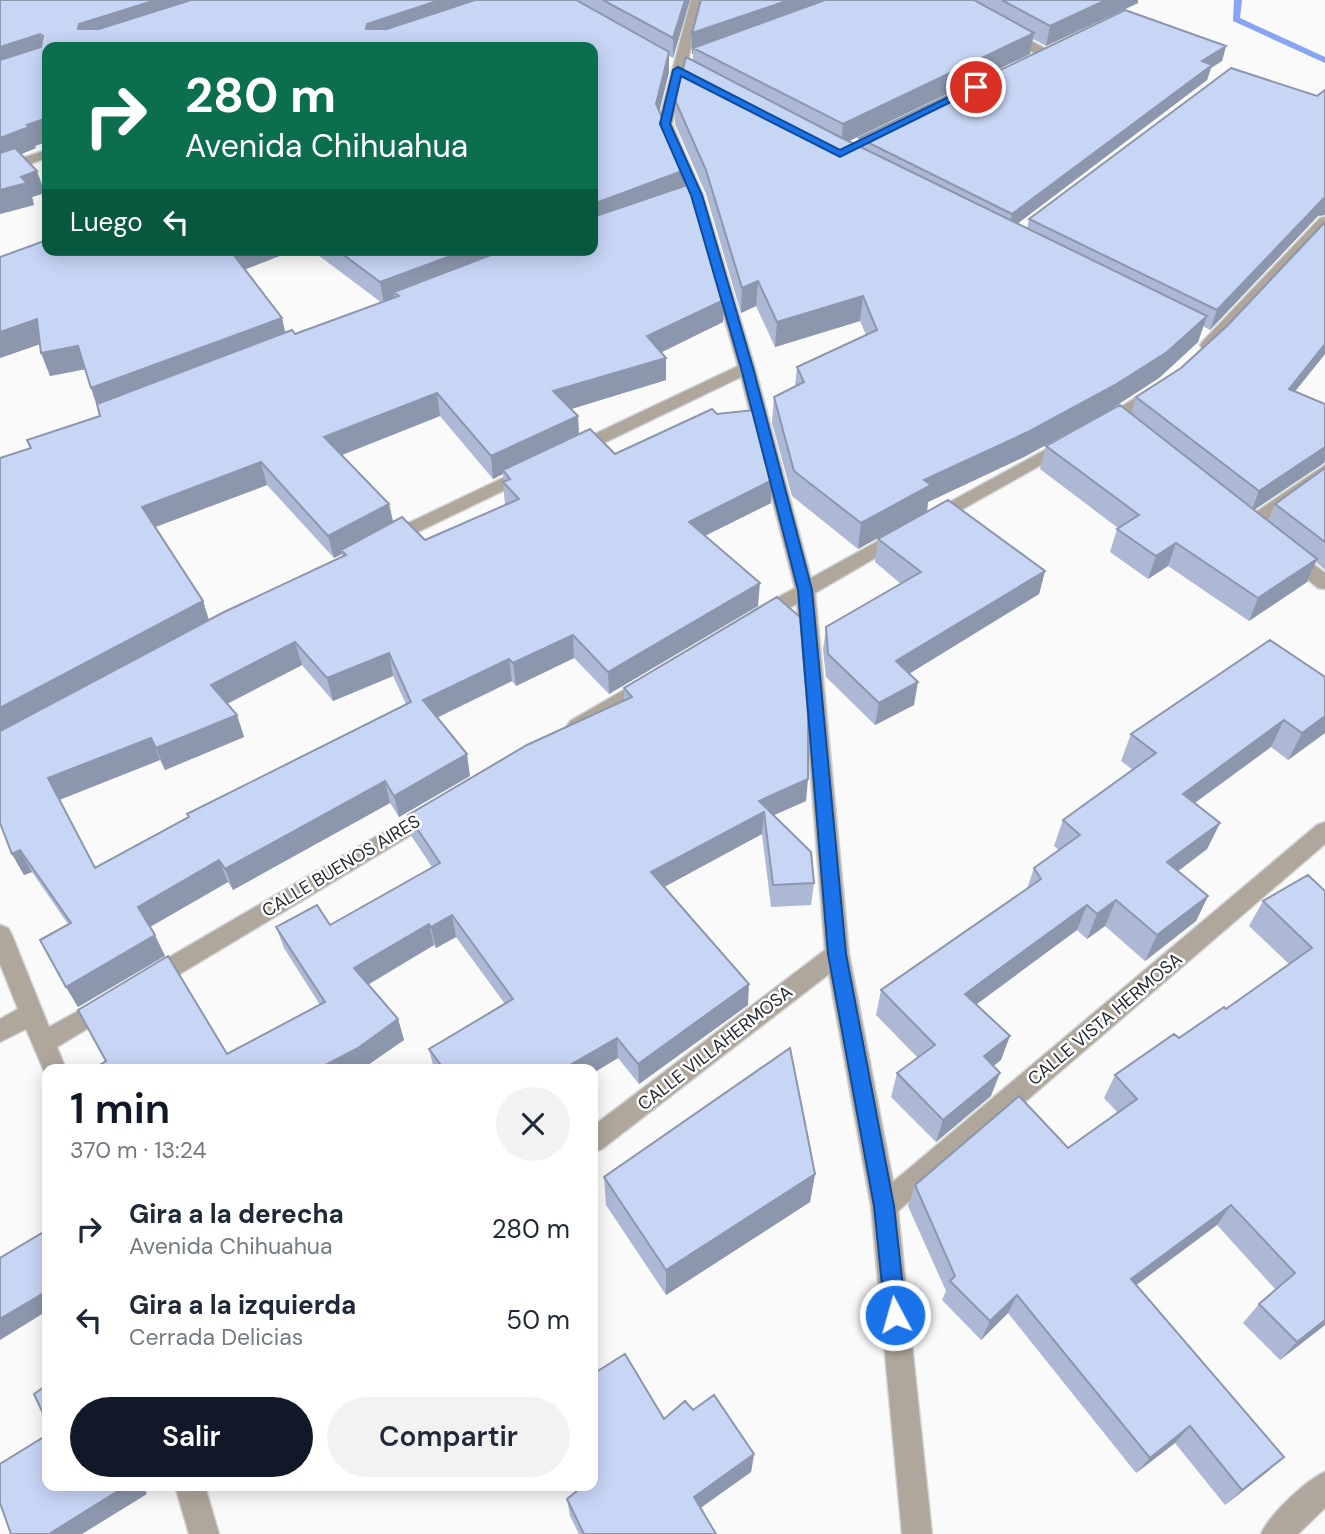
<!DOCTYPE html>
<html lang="es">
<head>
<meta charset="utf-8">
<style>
	:root { --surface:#fff; --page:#f2f2f3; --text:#1f2937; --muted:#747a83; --accent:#111827 }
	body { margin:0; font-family:"DM Sans",sans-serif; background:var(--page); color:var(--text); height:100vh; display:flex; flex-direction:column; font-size:26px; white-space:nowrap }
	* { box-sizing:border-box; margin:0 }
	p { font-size:23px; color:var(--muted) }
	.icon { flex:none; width:38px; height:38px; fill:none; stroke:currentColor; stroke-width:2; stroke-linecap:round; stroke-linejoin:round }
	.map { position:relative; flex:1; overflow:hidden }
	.side { position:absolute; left:42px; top:1064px; width:556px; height:427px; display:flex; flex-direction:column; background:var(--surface); border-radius:14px; box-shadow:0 4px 18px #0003 }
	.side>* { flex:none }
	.guide { position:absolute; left:42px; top:42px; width:556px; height:214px; border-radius:14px; box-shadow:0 4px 18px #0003; background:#0b6e4f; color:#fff; overflow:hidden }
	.pin { position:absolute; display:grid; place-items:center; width:60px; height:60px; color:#fff; margin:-30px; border:4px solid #fff; border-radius:50%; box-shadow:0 2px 7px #0007 }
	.me { position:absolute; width:77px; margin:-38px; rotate:354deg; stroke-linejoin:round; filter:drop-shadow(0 0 5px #0008) }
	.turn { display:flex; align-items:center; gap:24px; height:147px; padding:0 28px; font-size:32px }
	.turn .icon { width:91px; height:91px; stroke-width:2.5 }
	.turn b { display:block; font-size:49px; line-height:60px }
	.then { display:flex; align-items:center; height:66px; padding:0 28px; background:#0003; gap:14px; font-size:26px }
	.round { display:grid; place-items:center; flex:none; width:74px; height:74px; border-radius:37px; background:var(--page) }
	.head { display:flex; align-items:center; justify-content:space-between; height:119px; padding:0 28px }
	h1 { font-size:42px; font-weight:600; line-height:52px; color:var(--accent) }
	.action { display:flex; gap:14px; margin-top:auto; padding:14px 28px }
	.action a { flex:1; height:80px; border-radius:42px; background:var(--accent); color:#fff; font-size:28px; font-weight:600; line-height:80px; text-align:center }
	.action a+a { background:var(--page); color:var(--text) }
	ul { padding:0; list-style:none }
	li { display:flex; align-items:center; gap:21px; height:91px; padding:0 28px }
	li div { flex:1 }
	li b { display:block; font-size:26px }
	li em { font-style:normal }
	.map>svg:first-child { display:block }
</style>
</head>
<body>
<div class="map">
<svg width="1325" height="1534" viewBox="0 0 1325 1534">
	<rect width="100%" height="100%" fill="#f9faf9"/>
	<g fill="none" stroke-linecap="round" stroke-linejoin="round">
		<path fill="#87a5f3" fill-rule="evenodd" d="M1234,0H1242L1240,18L1325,57V63L1233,21Z"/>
		<defs>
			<path id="minor" d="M691,0H703L672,124L703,195L755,368L811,578L896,531L902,529L911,535L908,539L815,593L849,954L893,1182L1317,825L1325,822V844L898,1211L932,1534H902L871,1206L829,974L602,1149L593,1153V1126L825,950L797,604L760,623L753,621L750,616L753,611L795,588L741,377L579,455L573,456L564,451L567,447L738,366L689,195L658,124Z
				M1007,28L1048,50L1050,53L1044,57L1040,56L1003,35L1001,32Z
				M47,150V158L0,174V165Z
				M1325,217V230L1214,348H1202L1200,345L1202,342L1320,218Z
				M1157,384L1165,389L1163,393L1108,428L1102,429L1094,424Z
				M1067,438L1076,443L1073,447L936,524H924L921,520L924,516Z
				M1325,465V479L1256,528H1244L1241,524L1244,520Z
				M528,466L537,472L534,476L393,544H381L378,540L381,536Z
				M1288,548L1295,550L1325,573V589L1318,588L1281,558L1279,554L1281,550Z
				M648,676L655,678L658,683L655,688L584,731L577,734L570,731L567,726L570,721Z
				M435,802L443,804L446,810L443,816L158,987L150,990L142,987L138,980L142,973Z
				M0,925L8,928L12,935L49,1027L107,995L115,998L119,1005L115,1012L57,1047L66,1069H47V1078L26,1029L0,1042V1019L18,1009L0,964Z
				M1325,1472V1508L1298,1534H1261C1269,1515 1306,1480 1325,1472Z
				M175,1486H205L219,1534H189Z"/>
		</defs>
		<use href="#minor" stroke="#d2d4d5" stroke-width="3"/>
		<use href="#minor" fill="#afa79b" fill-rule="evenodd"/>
	</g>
	<path fill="#acb8d4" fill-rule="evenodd" d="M0,0H690L673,58L669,56V72L659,112L724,300L723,322L661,352L666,380L571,409L578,416L579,434L615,454L772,480L771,503L705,536L758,606L609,694L574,658L516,686L512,681L437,718L470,776L399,817L390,803L233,890L228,882L150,927L165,956L78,1007L66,987L68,924L32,872L24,875L12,854L30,448L27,440L100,416L85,369L50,376L40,344L0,358V257L47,250H295L245,269L286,333L295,334L382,303L314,252V250H593V47H47L35,146L36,148L21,154L45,193L32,197L34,205L0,214ZM440,416L493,479L503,474L504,482H503L505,505L425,540L393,522L389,504L342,455ZM267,485L334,558L342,554L343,557L209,620L203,601L155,527ZM302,665L333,701L393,676L406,704L187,814L189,817L95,868L59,800L160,760L165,770L244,737L237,715L227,704Z
		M701,0H1138V3L1046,46L1033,39L1030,54L849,141L858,146L859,138L1226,46L1222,61L1211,68L1207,80L1017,224L1027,229L1029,219L1317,96L1325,90V215L1318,216L1210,330L1203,326L1198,342L1159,378L1108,411L1024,457L928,502L927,511L858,549L792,496L772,423L774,397L795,387L797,367L866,335L860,321L775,347L756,306L741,313L706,194L675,124V100L693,61V54H692Z
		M1325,222V354L1295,391L1325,404V463H1324L1254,510L1268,521L1275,504L1325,468V570L1316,562L1307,582L1249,621L1168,566L1148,579L1110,552L1117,529L1118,528L1040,469L1046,446L1131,414L1136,397L1181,368L1228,325Z
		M878,539L1045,571L1039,594L909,674L914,705L875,725L826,677L823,650L826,627L901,584L875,562Z
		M1270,640L1325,733L1288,760L1271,747L1195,803L1220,823L1207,849L1178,871L1208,896L1196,921L1145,961L1105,926L1087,939L1077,930L976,1004L1001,1060L993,1066L991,1096L936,1142L891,1097L897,1073L918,1058L876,1015L881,990L1027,889L1034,868L1059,850L1054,846L1063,820L1133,770L1121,761L1131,734Z
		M624,688L806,801L774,815L814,883L811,905L771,907L762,834L664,887L748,1005L639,1084L618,1058L593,1073V1069H434L429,1049L505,1004L456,937L436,948L434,945L368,985L398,1019L404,1040L362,1069H102L227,1054L320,1005L284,948L276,927L330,925L432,867L412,837L408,815L624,701Z
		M1325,891V1325L1280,1360L1243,1323L1259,1304L1276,1290L1217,1225L1136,1285L1267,1472L1225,1505L1175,1443L1136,1473L1008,1313L981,1340L942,1300L946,1291L908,1206L915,1185L1068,1148L1118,1113L1104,1098L1115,1075L1179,1038L1226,1009L1289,964L1249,926L1263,901Z
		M815,1174L810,1202L666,1295L606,1205L604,1177Z
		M693,1410L754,1454L751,1472L700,1508L716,1534H579L570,1516L567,1499L579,1489L577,1486H593L664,1419Z"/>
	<path fill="#8c96ac" d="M156,0H223L85,45L78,29L79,24Z
		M440,0H502L370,47L366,29L367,24Z
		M685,0H690L673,58V38Z
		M789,0H845L693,48V54H692V33Z
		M1106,0H1138V3L1046,46L1050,26Z
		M1034,33L1030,54L841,145L843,124Z
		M40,34L46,54L0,70V47Z
		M1226,46L1222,61L1211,68L1207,80L1009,230L1012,214L1202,61Z
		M669,52V72L656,125V104Z
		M47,118V142L35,146L36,148L0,163V138L27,125Z
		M685,170L684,192L593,226V204Z
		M37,171L45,193L32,197L34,205L0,214V190L21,177Z
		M1325,197V215L1318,216L1210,330L1217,310Z
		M230,250H295L236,273Z
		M467,250H528L399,296L394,292L395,300L384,304L380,282Z
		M758,281L756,306L741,313L742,288Z
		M863,296L860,321L775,347L777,322Z
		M724,300L723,322L648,359L647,336Z
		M1207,316L1198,342L1159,378L1108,411L1024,457L928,502L927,511L858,549L861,523L924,480Z
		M282,318L287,340L99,411L91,388Z
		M37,319L46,342L0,358V332Z
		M1325,344V354L1281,409L1289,389Z
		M78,346L86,369L50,376L41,353Z
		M666,358V380L555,414L553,391Z
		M437,393L440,416L329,460L324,437Z
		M578,416L579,438L503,470V474L493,479L491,456Z
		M1325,447V459L1324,463L1251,512L1259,491Z
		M261,462L267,485L150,529L142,507Z
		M772,480L771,503L688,544L689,522Z
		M389,504L394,526L341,550L342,554L334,558L328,536Z
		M1176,543L1168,566L1148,579L1156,556Z
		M1317,559L1307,582L1249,621L1258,598Z
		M1045,571L1039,594L892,684L896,661Z
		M760,583L758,606L609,694L608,672Z
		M203,601L210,624L0,736V708Z
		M573,635L574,658L516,686L513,663Z
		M295,642L302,665L219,708L211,685Z
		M389,653L393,676L333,701L327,678Z
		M509,659L512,681L427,722L423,700Z
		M918,682L914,705L875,725L879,703Z
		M237,715L244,737L165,770L156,748Z
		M1325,716V733L1288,760L1302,733Z
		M1284,720L1271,747L1171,820L1183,794Z
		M151,738L160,760L59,800L48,778Z
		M467,754L470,776L399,817L394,796Z
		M808,779L806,801L765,819L764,812L762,834L651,894V872L759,801Z
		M385,781L390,803L233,890L225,869Z
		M1220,823L1207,849L1156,888L1167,862Z
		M20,850L32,872L24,875L12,854Z
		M219,860L228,882L148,928L138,907Z
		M1208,896L1196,921L1145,961L1157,935Z
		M1116,900L1105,926L1087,939L1097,914Z
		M1087,905L1077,930L958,1018L965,994Z
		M452,915L456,937L436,948L431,927Z
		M429,924L434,945L360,989L354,968Z
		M155,935L165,956L78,1007L66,987Z
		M749,984L748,1005L639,1084L638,1064Z
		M398,1019L404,1040L362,1069H318Z
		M1010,1036L1001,1060L976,1080L984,1056Z
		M617,1038L618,1058L593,1073V1069H563Z
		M1000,1073L991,1096L936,1142L943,1120Z
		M815,1174L810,1202L666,1295V1270Z
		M1231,1205L1217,1225L1119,1298L1131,1279Z
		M47,1291V1311L0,1340V1319Z
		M1017,1295L1008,1313L981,1340L990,1321Z
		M1325,1320V1325L1280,1360L1297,1342Z
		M1190,1426L1175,1443L1136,1473L1150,1458Z
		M754,1454L751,1472L692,1514L694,1497Z
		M1284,1457L1267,1472L1225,1505L1242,1490Z
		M126,1486H143L147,1494L82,1534H49Z"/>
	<path fill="#c8d6f6" stroke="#8c96ac" stroke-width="2" fill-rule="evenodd" d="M0,0H156L79,24L78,29H99L191,0H440L367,24L366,29H387L475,0H576L669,52L656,104L685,170L593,204V47H47V118L27,125L29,127L0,138V60L41,47L43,36L40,34L0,47Z
		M603,0H685L673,38Z
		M701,0H789L692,33Z
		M825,0H974L1034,33L843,124L693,48Z
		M1002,0H1106L1050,26Z
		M1125,10L1226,46L1202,61L1212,65L1012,214L859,138Z
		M686,57L836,135L1207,316L1167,352L1115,385L1030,431L924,480L931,485L861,523L794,471L774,397L804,382L797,367L877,330L863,296L777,322L758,281L742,288L706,170L675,100Z
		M1231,68L1317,96L1325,90V197L1217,310L1029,219Z
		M15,148L37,171L21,177L27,183L0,190V153Z
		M690,184L724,300L647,336L666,358L553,391L578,416L491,456L437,393L324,437L389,504L328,536L261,462L142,507L203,601L0,708V458L31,448L27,440L100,416L97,404L292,330L295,334L399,296L394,292L504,250H593V217Z
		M1325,222V344L1289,389L1325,404V447L1259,491L1136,397L1181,368L1228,325Z
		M47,240V250H230L282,318L91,388L78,346L41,353L37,319L0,332V257Z
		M337,250H467L380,282Z
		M1120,405L1317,559L1258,598L1176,543L1156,556L1117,529L1139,515L1046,446Z
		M712,409L717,414L754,410L772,480L689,522L760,583L608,672L573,635L513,663L509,659L423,700L467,754L394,796L385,781L225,869L219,860L138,907L155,935L66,987L40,940L71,923L20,850L12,854L0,823V731L224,612L346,555L341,550L402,517L425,540L519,499L503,482L510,479L503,470L590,429L615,454ZM295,642L327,678L389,653L411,702L187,814L189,817L95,868L48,778L151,738L156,748L237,715L211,685Z
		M1325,468V542L1275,504Z
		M948,500L1045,571L896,661L918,682L879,703L828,654L826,627L921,572L878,539Z
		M777,597L800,617L808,715V779L759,801L811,852L814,883L773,885L764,812L651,872L749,984L638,1064L617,1038L563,1069H444L429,1049L513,999L452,915L431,927L429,924L354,968L398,1019L358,1048L318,1069H102L100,1065L106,1061L78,1010L168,956L227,1054L325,1002L276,927L317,905L330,925L440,863L408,815L527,745L632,697L624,688Z
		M1270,640L1325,677V716L1302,733L1284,720L1183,794L1220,823L1167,862L1208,896L1157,935L1116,900L1097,914L1087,905L965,994L1010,1036L984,1056L1000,1073L943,1120L897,1073L935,1045L881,990L1041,879L1034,868L1080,835L1063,820L1156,753L1131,734Z
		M1308,875L1325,891V1320L1297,1342L1259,1304L1295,1273L1231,1205L1131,1279L1284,1457L1242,1490L1190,1426L1150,1458L1017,1295L990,1321L950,1281L955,1276L915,1185L1019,1096L1068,1148L1137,1099L1115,1075L1174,1034L1179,1038L1224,1007L1226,1009L1312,948L1263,901Z
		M790,1048L815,1174L666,1270L604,1177Z
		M47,1230V1291L0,1319V1258Z
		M625,1354L664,1419L685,1401L693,1410L714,1395L754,1454L694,1497L716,1534H584L567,1499L583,1486H593V1374Z
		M47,1385V1422L34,1394Z
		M47,1435V1486H126L49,1534H11L0,1503V1464Z"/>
	<path fill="#1a73e8" stroke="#114b97" stroke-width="2" d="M678,67L840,150L973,85L981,87L840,157L681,76L670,124L702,195L753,368L812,590L846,954L894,1206L906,1315L903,1323L895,1326L888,1323L885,1315L874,1206L828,954L798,590L741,368L691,195L660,124L673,70Z"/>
	<g text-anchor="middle" stroke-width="5" stroke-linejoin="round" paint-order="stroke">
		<g font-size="18" fill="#232833" stroke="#fff">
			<text transform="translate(341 866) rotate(-31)" y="6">CALLE BUENOS AIRES</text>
			<text transform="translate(1105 1019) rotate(-40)" y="6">CALLE VISTA HERMOSA</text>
			<text transform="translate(715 1048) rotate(-38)" y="6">CALLE VILLAHERMOSA</text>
		</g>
	</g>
</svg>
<div class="pin" style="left:976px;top:87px;background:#d93025"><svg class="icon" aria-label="arrive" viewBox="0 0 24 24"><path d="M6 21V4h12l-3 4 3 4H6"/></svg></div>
<svg class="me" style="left:895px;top:1315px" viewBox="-20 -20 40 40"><circle r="17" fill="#1a73e8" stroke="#fff" stroke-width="3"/><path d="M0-11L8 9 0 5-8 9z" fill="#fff"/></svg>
<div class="guide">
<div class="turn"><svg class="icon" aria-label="right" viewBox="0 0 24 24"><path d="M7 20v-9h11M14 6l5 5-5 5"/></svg><div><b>280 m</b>Avenida Chihuahua</div></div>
<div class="then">Luego<svg class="icon" aria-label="left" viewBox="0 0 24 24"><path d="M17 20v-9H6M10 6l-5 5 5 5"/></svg></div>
</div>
<section class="side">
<div class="head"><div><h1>1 min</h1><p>370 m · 13:24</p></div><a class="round"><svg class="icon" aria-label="close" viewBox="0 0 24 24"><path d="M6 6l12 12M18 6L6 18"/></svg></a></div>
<ul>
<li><svg class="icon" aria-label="right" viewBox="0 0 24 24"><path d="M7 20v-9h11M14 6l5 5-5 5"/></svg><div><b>Gira a la derecha</b><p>Avenida Chihuahua</p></div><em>280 m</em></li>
<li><svg class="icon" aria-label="left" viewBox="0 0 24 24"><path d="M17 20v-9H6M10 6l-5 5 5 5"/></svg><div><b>Gira a la izquierda</b><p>Cerrada Delicias</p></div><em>50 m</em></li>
</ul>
<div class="action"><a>Salir</a><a>Compartir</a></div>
</section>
</div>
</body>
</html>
